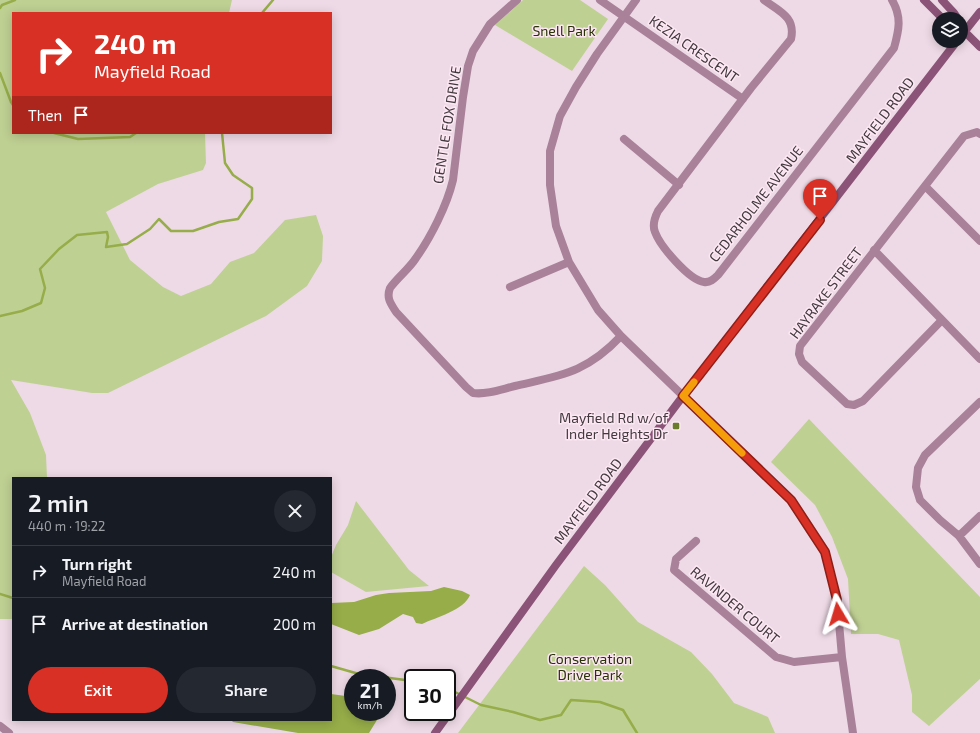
<!DOCTYPE html>
<html lang="en">
<head>
<meta charset="utf-8">
<style>
	:root { --surface:#171b24; --page:#242831; --text:#f1f3f6; --muted:#9ea1a6; --line:#363941; --accent:#d93025 }
	body { margin:0; font-family:"Exo 2",sans-serif; background:var(--page); color:var(--text); height:100vh; display:flex; flex-direction:column; font-size:15px; white-space:nowrap }
	* { box-sizing:border-box; margin:0 }
	p { font-size:13px; color:var(--muted) }
	.icon { flex:none; width:22px; height:22px; fill:none; stroke:currentColor; stroke-width:2; stroke-linecap:round; stroke-linejoin:round }
	.map { position:relative; flex:1; overflow:hidden }
	.drawer { position:absolute; left:12px; top:477px; width:320px; height:244px; display:flex; flex-direction:column; background:var(--surface); border-radius:0px; box-shadow:0 2px 10px #0003 }
	.drawer>* { flex:none }
	.banner { position:absolute; left:12px; top:12px; width:320px; height:122px; border-radius:0px; box-shadow:0 2px 10px #0003; background:#d93025; color:#fff; overflow:hidden }
	.tools { position:absolute; left:932px; top:12px; display:grid; gap:8px }
	.tools a { display:grid; place-items:center; width:36px; height:36px; border-radius:50%; background:var(--surface); box-shadow:0 2px 10px #0003; font-size:20px }
	.speed { position:absolute; left:344px; top:669px; display:flex; gap:8px; font-size:20px; font-weight:700; text-align:center }
	.speed>* { display:grid; place-content:center; width:52px; height:52px; border-radius:50%; background:var(--surface); box-shadow:0 2px 10px #0003; line-height:1 }
	.speed small { font-size:10px; font-weight:400 }
	.speed .limit { border:2px solid #111; border-radius:6px; background:#fff; color:#111 }
	.pin { position:absolute; display:grid; place-items:center; width:34px; height:34px; color:#fff; margin:-41px -17px; border-radius:50% 50% 50% 0; rotate:-45deg; box-shadow:0 0 4px #0007 }
	.pin .icon { rotate:45deg }
	.me { position:absolute; width:44px; margin:-22px; rotate:353deg; stroke-linejoin:round; filter:drop-shadow(0 0 3px #0008) }
	.turn { display:flex; align-items:center; gap:14px; height:84px; padding:0 16px; font-size:18px }
	.turn .icon { width:52px; height:52px; stroke-width:2.5 }
	.turn b { display:block; font-size:28px; line-height:34px }
	.then { display:flex; align-items:center; height:38px; padding:0 16px; background:#0003; gap:8px; font-size:15px }
	.round { display:grid; place-items:center; flex:none; width:42px; height:42px; border-radius:21px; background:var(--page) }
	.overview { display:flex; align-items:center; justify-content:space-between; height:68px; padding:0 16px }
	h1 { font-size:24px; font-weight:600; line-height:30px }
	.cta { display:flex; gap:8px; margin-top:auto; padding:8px 16px }
	.cta a { flex:1; height:46px; border-radius:24px; background:var(--accent); color:#fff; font-size:16px; font-weight:600; line-height:46px; text-align:center }
	.cta a+a { background:var(--page); color:var(--text) }
	ul { padding:0; list-style:none }
	li { display:flex; align-items:center; gap:12px; height:52px; padding:0 16px; border-top:1px solid var(--line) }
	li div { flex:1 }
	li b { display:block; font-size:15px }
	li em { font-style:normal }
	.map>svg:first-child { display:block }
</style>
</head>
<body>
<div class="map">
<svg width="980" height="733" viewBox="0 0 980 733">
	<rect width="100%" height="100%" fill="#eedae6"/>
	<path fill="#bfd093" d="M0,0H232L229,13H13V133H205L206,163L203,170L158,184L106,212L130,260L163,287L181,296L211,284L230,262L254,253L285,220L316,215L323,236L322,261L307,286L266,316L108,393H92L11,380L30,413L46,455L47,478H13V619H0Z
		M523,0H580L608,19L572,71L495,25Z
		M809,419L980,597V679L929,726L912,712V695L899,640L878,634H851L848,579L832,537L815,505L771,462Z
		M356,501L409,570L429,586L366,592L331,572V557L336,545L348,525Z
		M584,566L605,585L638,622L691,652L712,674L734,703L768,717L775,733H458Z"/>
	<path fill="#96ad49" d="M444,587L462,591L470,595C464,610 437,617 422,624L416,623L413,617L403,614L379,629L359,635L331,624V603L354,602L376,595L389,593L431,591Z
		M331,694L353,697V712H377V720L369,733H298L233,722L231,720H331Z"/>
	<g fill="none" stroke-linecap="round" stroke-linejoin="round">
		<path stroke="#96ad49" stroke-width="2.5" d="M0,8L2,5L15,0
			M262,13L273,0
			M0,73L11,102L13,105
			M54,133L78,139L130,137L136,133
			M0,316L22,311L41,303L45,288L40,269L59,249L77,235L107,232L108,237L106,247L127,244L150,229L159,219L171,231H193L219,222L238,219L252,199V188L233,175L225,163L222,133
			M0,594L13,598
			M331,666L359,674L413,681
			M447,688L481,705L513,712L540,720L561,715L571,700L600,702L623,710L637,733"/>
		<path stroke="#a98199" stroke-width="8" d="M517,0L490,24L473,51L468,66L463,97L453,180C447,205 431,237 416,258C409,269 398,277 390,288C386,298 391,304 396,312L466,387L473,393C487,395 502,389 515,386C562,375 586,373 621,336
			M600,0L743,99
			M636,0L597,54L576,87L560,116L550,151V185L556,226L569,262L598,310L621,336L791,500L825,552L837,600L842,657L853,733
			M764,0C779,11 796,17 791,39L751,88L658,211C655,217 652,225 655,232C660,246 689,280 704,282C710,283 714,279 718,275L894,48C899,30 902,17 892,0
			M624,139L679,185
			M925,186L980,241
			M874,250L980,359
			M510,287L569,262
			M942,320L863,401L854,405L847,404L802,362L799,354L800,346L964,136L977,132L980,134
			M980,402L925,455L918,468L916,487L920,500L940,520L959,536L980,564
			M959,536L980,516
			M696,541L676,559L674,570L776,657L794,662L842,657
			M0,726L9,733"/>
		<path stroke="#8b5377" stroke-width="8" d="M924,0L943,19
			M942,0L954,13L958,19
			M961,25L965,32L980,47
			M961,36L980,12
			M435,733L556,565L683,396L957,41"/>
	</g>
	<g fill="none" stroke-linecap="round" stroke-linejoin="round">
		<defs>
			<path id="route" d="M820,220L683,396L791,500L825,552L837,600L838,614"/>
		</defs>
		<use href="#route" stroke="#8d1f18" stroke-width="10"/>
		<use href="#route" stroke="#d93025" stroke-width="7"/>
		<path stroke="#f59e0b" stroke-width="7" d="M694,382L683,396L742,453"/>
	</g>
	<rect fill="#6b7c2c" stroke="#fce7f3" stroke-width="1.5" x="672" y="422" width="8" height="8" rx="2"/>
	<g text-anchor="middle" stroke-width="3" stroke-linejoin="round" paint-order="stroke">
		<g font-size="14" fill="#293207" stroke="#fce7f3">
			<text x="564" y="36">Snell Park</text>
			<text x="590" y="664">Conservation<tspan x="590" dy="16">Drive Park</tspan></text>
		</g>
		<g font-size="14" fill="#41393e" stroke="#fce7f3">
			<text transform="translate(694 49) rotate(35)" y="5">KEZIA CRESCENT</text>
			<text transform="translate(880 120) rotate(-53)" y="5">MAYFIELD ROAD</text>
			<text transform="translate(447 125) rotate(-81)" y="5">GENTLE FOX DRIVE</text>
			<text transform="translate(756 204) rotate(-52)" y="5">CEDARHOLME AVENUE</text>
			<text transform="translate(826 293) rotate(-53)" y="5">HAYRAKE STREET</text>
			<text transform="translate(588 501) rotate(-53)" y="5">MAYFIELD ROAD</text>
			<text transform="translate(735 605) rotate(40)" y="5">RAVINDER COURT</text>
		</g>
		<g font-size="14" fill="#41393e" stroke="#fce7f3" text-anchor="end">
			<text x="668" y="423">Mayfield Rd w/of<tspan x="668" dy="16">Inder Heights Dr</tspan></text>
		</g>
	</g>
</svg>
<div class="tools">
<a><svg class="icon" aria-label="layers" viewBox="0 0 24 24"><path d="M12 4l9 5-9 5-9-5zM3 14l9 5 9-5"/></svg></a>
</div>
<div class="speed"><div>21<small>km/h</small></div><div class="limit">30</div></div>
<div class="pin" style="left:820px;top:220px;background:#d93025"><svg class="icon" aria-label="arrive" viewBox="0 0 24 24"><path d="M6 21V4h12l-3 4 3 4H6"/></svg></div>
<svg class="me" style="left:838px;top:614px" viewBox="-20 -20 40 40"><path d="M0-17L14 15 0 8-14 15z" fill="#d93025" stroke="#fff" stroke-width="4"/></svg>
<div class="banner">
<div class="turn"><svg class="icon" aria-label="right" viewBox="0 0 24 24"><path d="M7 20v-9h11M14 6l5 5-5 5"/></svg><div><b>240 m</b>Mayfield Road</div></div>
<div class="then">Then<svg class="icon" aria-label="arrive" viewBox="0 0 24 24"><path d="M6 21V4h12l-3 4 3 4H6"/></svg></div>
</div>
<section class="drawer">
<div class="overview"><div><h1>2 min</h1><p>440 m · 19:22</p></div><a class="round"><svg class="icon" aria-label="close" viewBox="0 0 24 24"><path d="M6 6l12 12M18 6L6 18"/></svg></a></div>
<ul>
<li><svg class="icon" aria-label="right" viewBox="0 0 24 24"><path d="M7 20v-9h11M14 6l5 5-5 5"/></svg><div><b>Turn right</b><p>Mayfield Road</p></div><em>240 m</em></li>
<li><svg class="icon" aria-label="arrive" viewBox="0 0 24 24"><path d="M6 21V4h12l-3 4 3 4H6"/></svg><div><b>Arrive at destination</b></div><em>200 m</em></li>
</ul>
<div class="cta"><a>Exit</a><a>Share</a></div>
</section>
</div>
</body>
</html>
